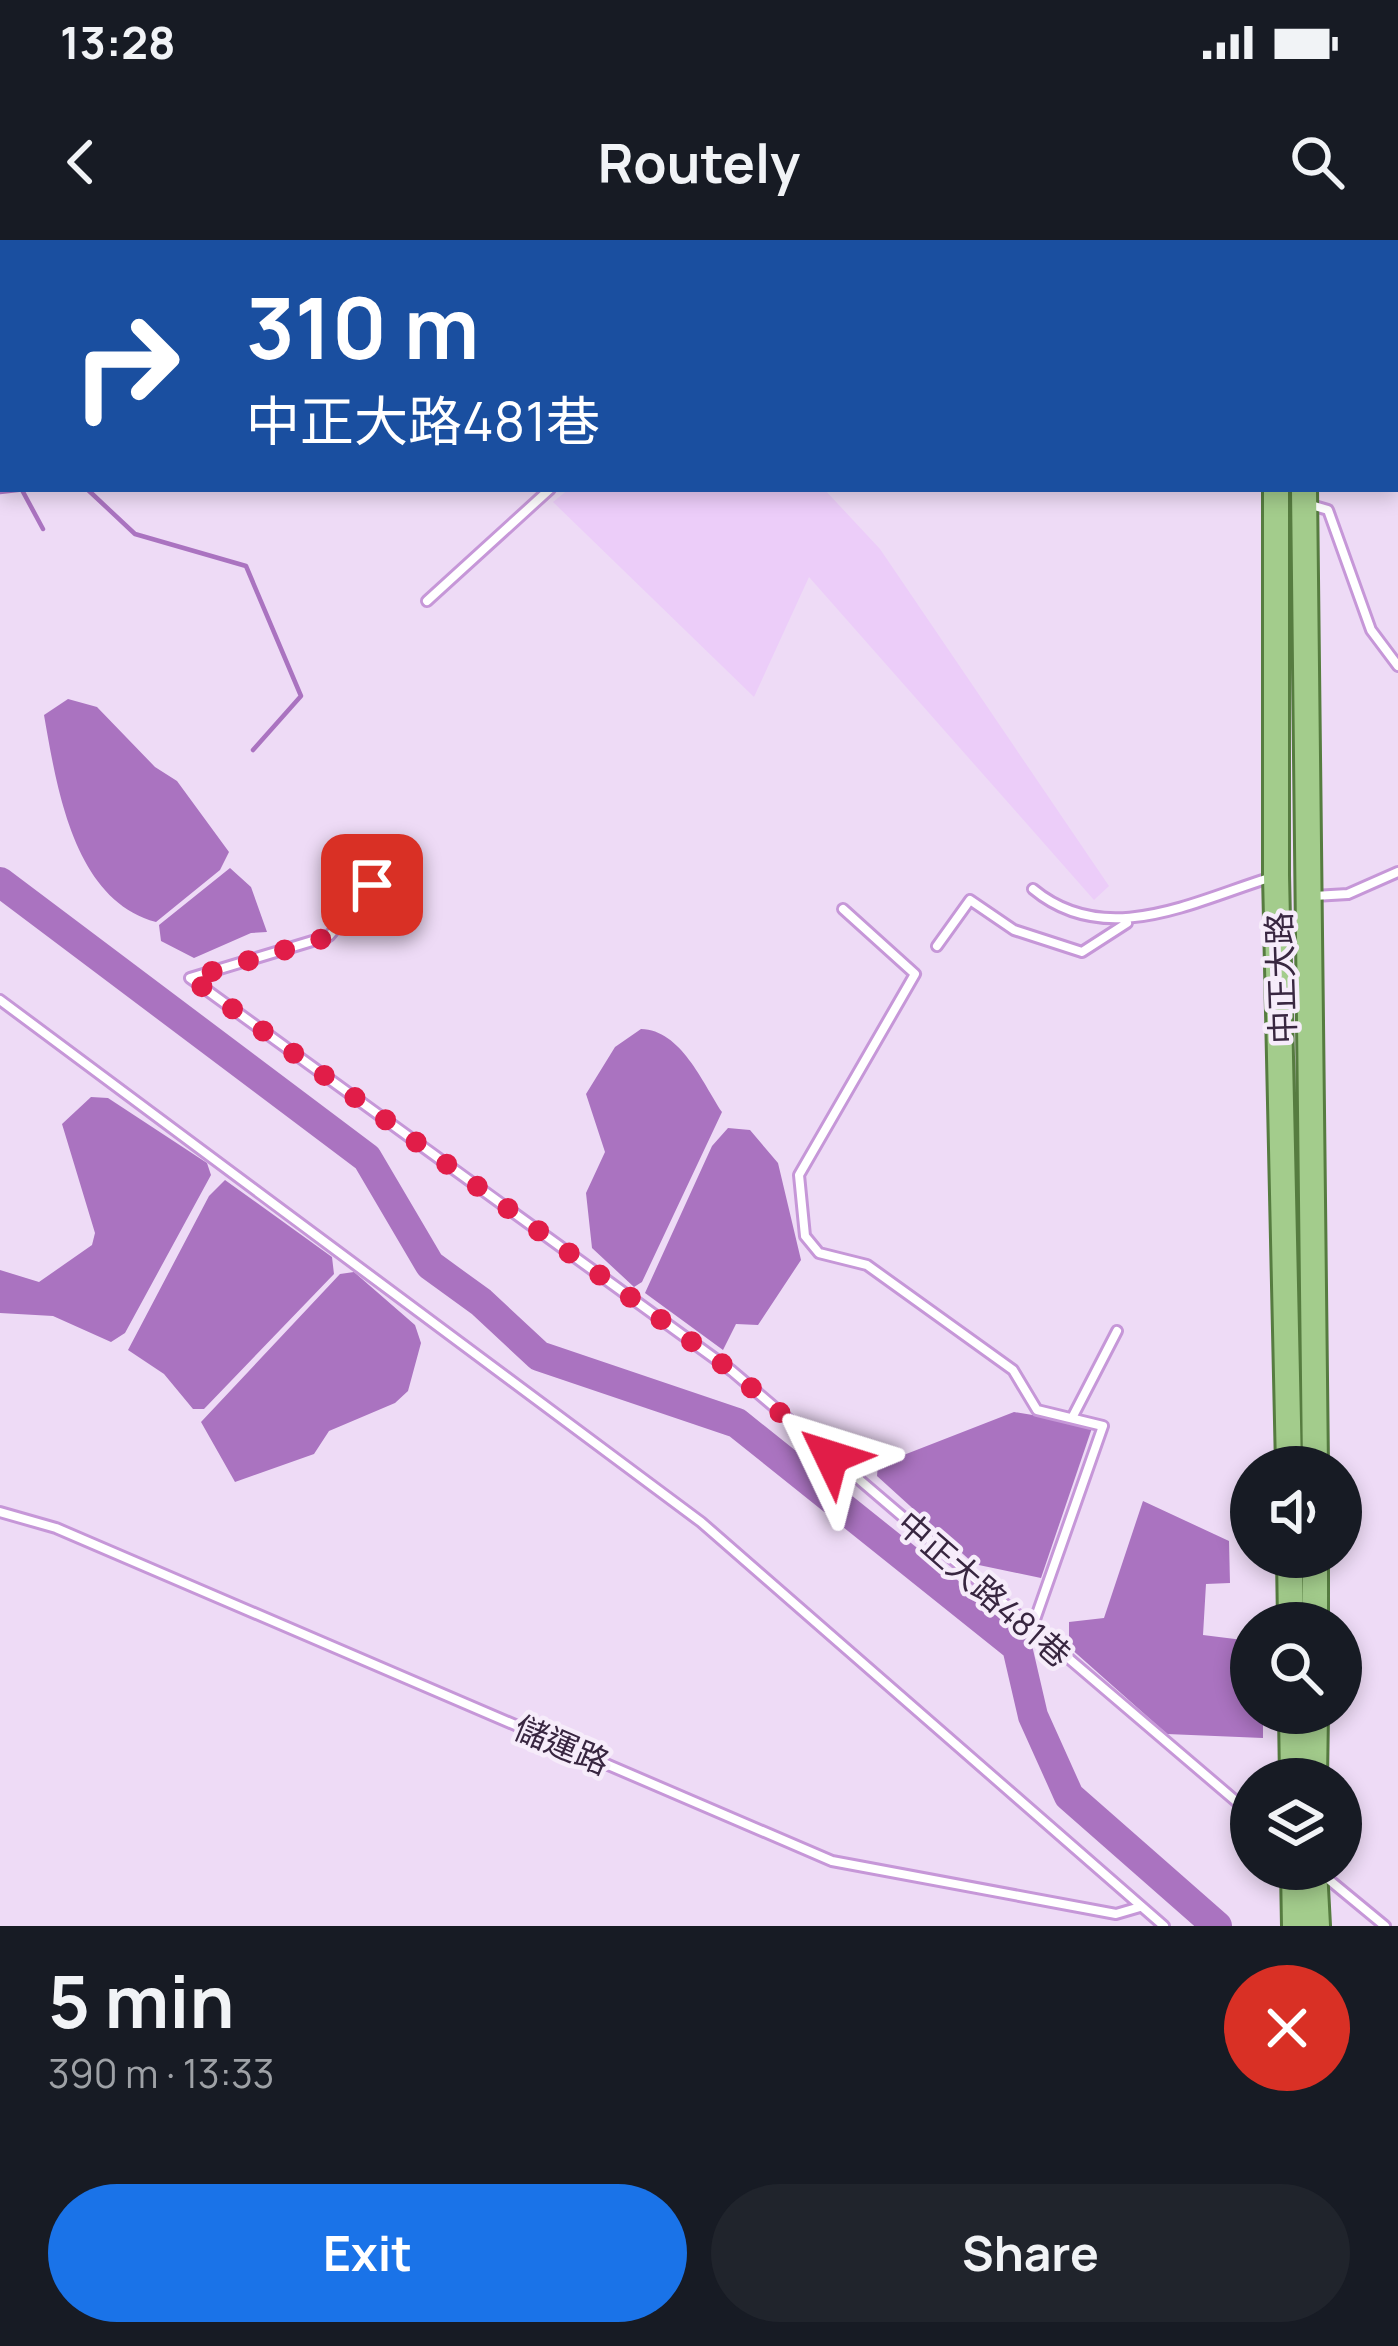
<!DOCTYPE html>
<html lang="en">
<head>
<meta charset="utf-8">
<style>
	:root { --surface:#171b24; --page:#20242c; --text:#f1f3f6; --muted:#9ea1a6; --accent:#1a73e8 }
	body { margin:0; font-family:Manrope,"Noto Sans TC",sans-serif; background:var(--page); color:var(--text); height:100vh; display:flex; flex-direction:column; font-size:45px; white-space:nowrap }
	* { box-sizing:border-box; margin:0 }
	p { font-size:39px; color:var(--muted) }
	.icon { flex:none; width:66px; height:66px; fill:none; stroke:currentColor; stroke-width:2; stroke-linecap:round; stroke-linejoin:round }
	.map { position:relative; height:1686px; overflow:hidden }
	.side { display:flex; flex-direction:column; background:var(--surface); flex:1 }
	.side>* { flex:none }
	.top-card { position:absolute; left:0px; top:0px; width:1398px; height:252px; box-shadow:0 6px 18px #0003; background:#1a4fa0; color:#fff; overflow:hidden }
	.tools { position:absolute; left:1230px; top:1206px; display:grid; gap:24px }
	.tools a { display:grid; place-items:center; width:132px; height:132px; border-radius:50%; background:var(--surface); box-shadow:0 6px 18px #0003; font-size:60px }
	.pin { position:absolute; display:grid; place-items:center; width:102px; height:102px; color:#fff; margin:-51px; border-radius:24px; box-shadow:0 6px 18px #0006 }
	.me { position:absolute; width:132px; margin:-66px; rotate:311deg; stroke-linejoin:round; filter:drop-shadow(0 0 9px #0008) }
	.turn { display:flex; align-items:center; gap:42px; height:252px; padding:0 48px; font-size:54px }
	.turn .icon { width:156px; height:156px; stroke-width:2.5 }
	.turn b { display:block; font-size:84px; line-height:102px }
	.round { display:grid; place-items:center; flex:none; width:126px; height:126px; border-radius:63px; background:var(--page) }
	.headline { display:flex; align-items:center; justify-content:space-between; height:204px; padding:0 48px }
	h1 { font-size:72px; font-weight:700; line-height:90px }
	.button { display:flex; gap:24px; margin-top:auto; padding:24px 48px }
	.button a { flex:1; height:138px; border-radius:72px; background:var(--accent); color:#fff; font-size:48px; font-weight:700; line-height:138px; text-align:center }
	.button a+a { background:var(--page); color:var(--text) }
	.status { display:flex; justify-content:space-between; align-items:center; height:84px; padding:0 60px; background:var(--surface); direction:ltr }
	.status svg { height:33px; fill:currentColor }
	header { display:flex; justify-content:space-between; align-items:center; height:156px; padding:0 48px; background:var(--surface); font-size:54px; font-weight:700 }
	.map>svg:first-child { display:block }
</style>
</head>
<body>
<div class="status"><b>13:28</b><svg viewBox="0 0 49 12"><path d="M0 12V9h3v3zM5 12V6h3v6zM10 12V3h3v9zM15 12V0h3v12zM26 1h20v11H26zM47 4h2v5h-2z"/></svg></div>
<header><svg class="icon" aria-label="back" viewBox="0 0 24 24"><path d="M15 5l-7 7 7 7"/></svg>Routely<svg class="icon" aria-label="search" viewBox="0 0 24 24"><circle cx="10" cy="10" r="6"/><path d="M15 15l6 6"/></svg></header>
<div class="map">
<svg width="1398" height="1686" viewBox="0 0 1398 1686">
	<rect width="100%" height="100%" fill="#eedbf6"/>
	<path fill="#eccdf9" d="M569,249H824L880,309L1109,646L1094,660L809,337L754,457L553,262Z"/>
	<path fill="#aa73c0" d="M68,459L97,467L155,527L177,541L229,612L220,630L156,682C74,660 57,549 44,475Z
		M230,628L251,647L267,692L251,693L194,718L161,701L159,685Z
		M641,789C681,790 702,842 722,872L642,1042L634,1047L592,1008L586,953L605,912L586,854L615,807Z
		M91,857L108,858L207,923L211,935L125,1093L111,1102L53,1076L0,1073V1030L39,1042L92,1005L95,993L62,884Z
		M728,888L750,890L778,923L801,1020L758,1085L736,1084L723,1110L645,1053L712,906Z
		M225,940L332,1017L334,1034L204,1169H193L164,1134L128,1110L209,956Z
		M354,1032L415,1085L421,1103L408,1151L395,1163L329,1191L314,1214L235,1242L201,1182L340,1034Z
		M1014,1172L1093,1185L1041,1338L974,1324L877,1236L878,1225Z
		M1143,1261L1229,1301L1230,1343L1206,1344L1203,1395L1251,1401V1473H1263V1498L1167,1494L1069,1407V1382L1104,1378Z"/>
	<g fill="none" stroke-linecap="round" stroke-linejoin="round">
		<path stroke="#aa73c0" stroke-width="4.5" d="M335,3L338,0
			M87,249L135,294L246,326L301,456L253,510
			M22,250L43,289
			M0,252L26,249"/>
		<path stroke="#aa73c0" stroke-width="30" d="M0,642L367,918L430,1025L481,1062L539,1116L737,1183L1017,1407L1033,1476L1069,1556L1217,1686"/>
		<defs>
			<path id="service" d="M1129,0L1132,3
				M981,3L986,0
				M1311,265L1328,270L1371,390L1398,426
				M427,361L550,249
				M372,645L329,696L190,738L732,1131L1251,1574
				M1033,649C1105,709 1192,662 1269,638
				M1314,656L1348,654L1398,632
				M843,669L915,734L799,935L805,996L819,1013L867,1025L1013,1130L1037,1170L1103,1186L1031,1391
				M937,706L970,660L1014,690L1082,712L1127,683
				M0,760L701,1282L1164,1686
				M1072,1178L1117,1091
				M0,1272L56,1288L832,1621L1116,1674L1140,1667
				M1322,1634L1385,1686"/>
			<path id="primary" d="M1274,0V3
				M1300,0V3
				M1276,249V635L1289,1227
				M1304,249L1315,1227
				M1290,1317L1291,1383
				M1315,1383V1317
				M1292,1473L1293,1539
				M1314,1539L1315,1473
				M1294,1629L1295,1686
				M1314,1629L1317,1686"/>
		</defs>
		<use href="#service" stroke="#c697d8" stroke-width="14"/>
		<use href="#primary" stroke="#567c40" stroke-width="30"/>
		<use href="#service" stroke="#fff" stroke-width="8"/>
		<use href="#primary" stroke="#a3cc8c" stroke-width="24"/>
	</g>
	<g fill="none" stroke-linecap="round" stroke-linejoin="round">
		<path stroke="#e11d48" stroke-width="21" stroke-dasharray="0 37.8" d="M372,645L328,697L190,738L732,1131L831,1217"/>
	</g>
	<g text-anchor="middle" stroke-width="9" stroke-linejoin="round" paint-order="stroke">
		<g font-size="33" fill="#382640" stroke="#f6ecfa">
			<text transform="translate(1281 738) rotate(-92)" y="12">中正大路</text>
			<text transform="translate(984 1349) rotate(41)" y="12">中正大路481巷</text>
			<text transform="translate(562 1505) rotate(23)" y="12">儲運路</text>
		</g>
	</g>
</svg>
<div class="tools">
<a><svg class="icon" aria-label="sound" viewBox="0 0 24 24"><path d="M4 9h4l5-4v14l-5-4H4zM17 9q2 3 0 6"/></svg></a>
<a><svg class="icon" aria-label="search" viewBox="0 0 24 24"><circle cx="10" cy="10" r="6"/><path d="M15 15l6 6"/></svg></a>
<a><svg class="icon" aria-label="layers" viewBox="0 0 24 24"><path d="M12 4l9 5-9 5-9-5zM3 14l9 5 9-5"/></svg></a>
</div>
<div class="pin" style="left:372px;top:645px;background:#d93025"><svg class="icon" aria-label="arrive" viewBox="0 0 24 24"><path d="M6 21V4h12l-3 4 3 4H6"/></svg></div>
<svg class="me" style="left:831px;top:1217px" viewBox="-20 -20 40 40"><path d="M0-17L14 15 0 8-14 15z" fill="#e11d48" stroke="#fff" stroke-width="4"/></svg>
<div class="top-card">
<div class="turn"><svg class="icon" aria-label="right" viewBox="0 0 24 24"><path d="M7 20v-9h11M14 6l5 5-5 5"/></svg><div><b>310 m</b>中正大路481巷</div></div>
</div>
</div>
<section class="side">
<div class="headline"><div><h1>5 min</h1><p>390 m · 13:33</p></div><a class="round" style="background:#d93025;color:#fff"><svg class="icon" aria-label="close" viewBox="0 0 24 24"><path d="M6 6l12 12M18 6L6 18"/></svg></a></div>
<div class="button"><a>Exit</a><a>Share</a></div>
</section>
</body>
</html>
